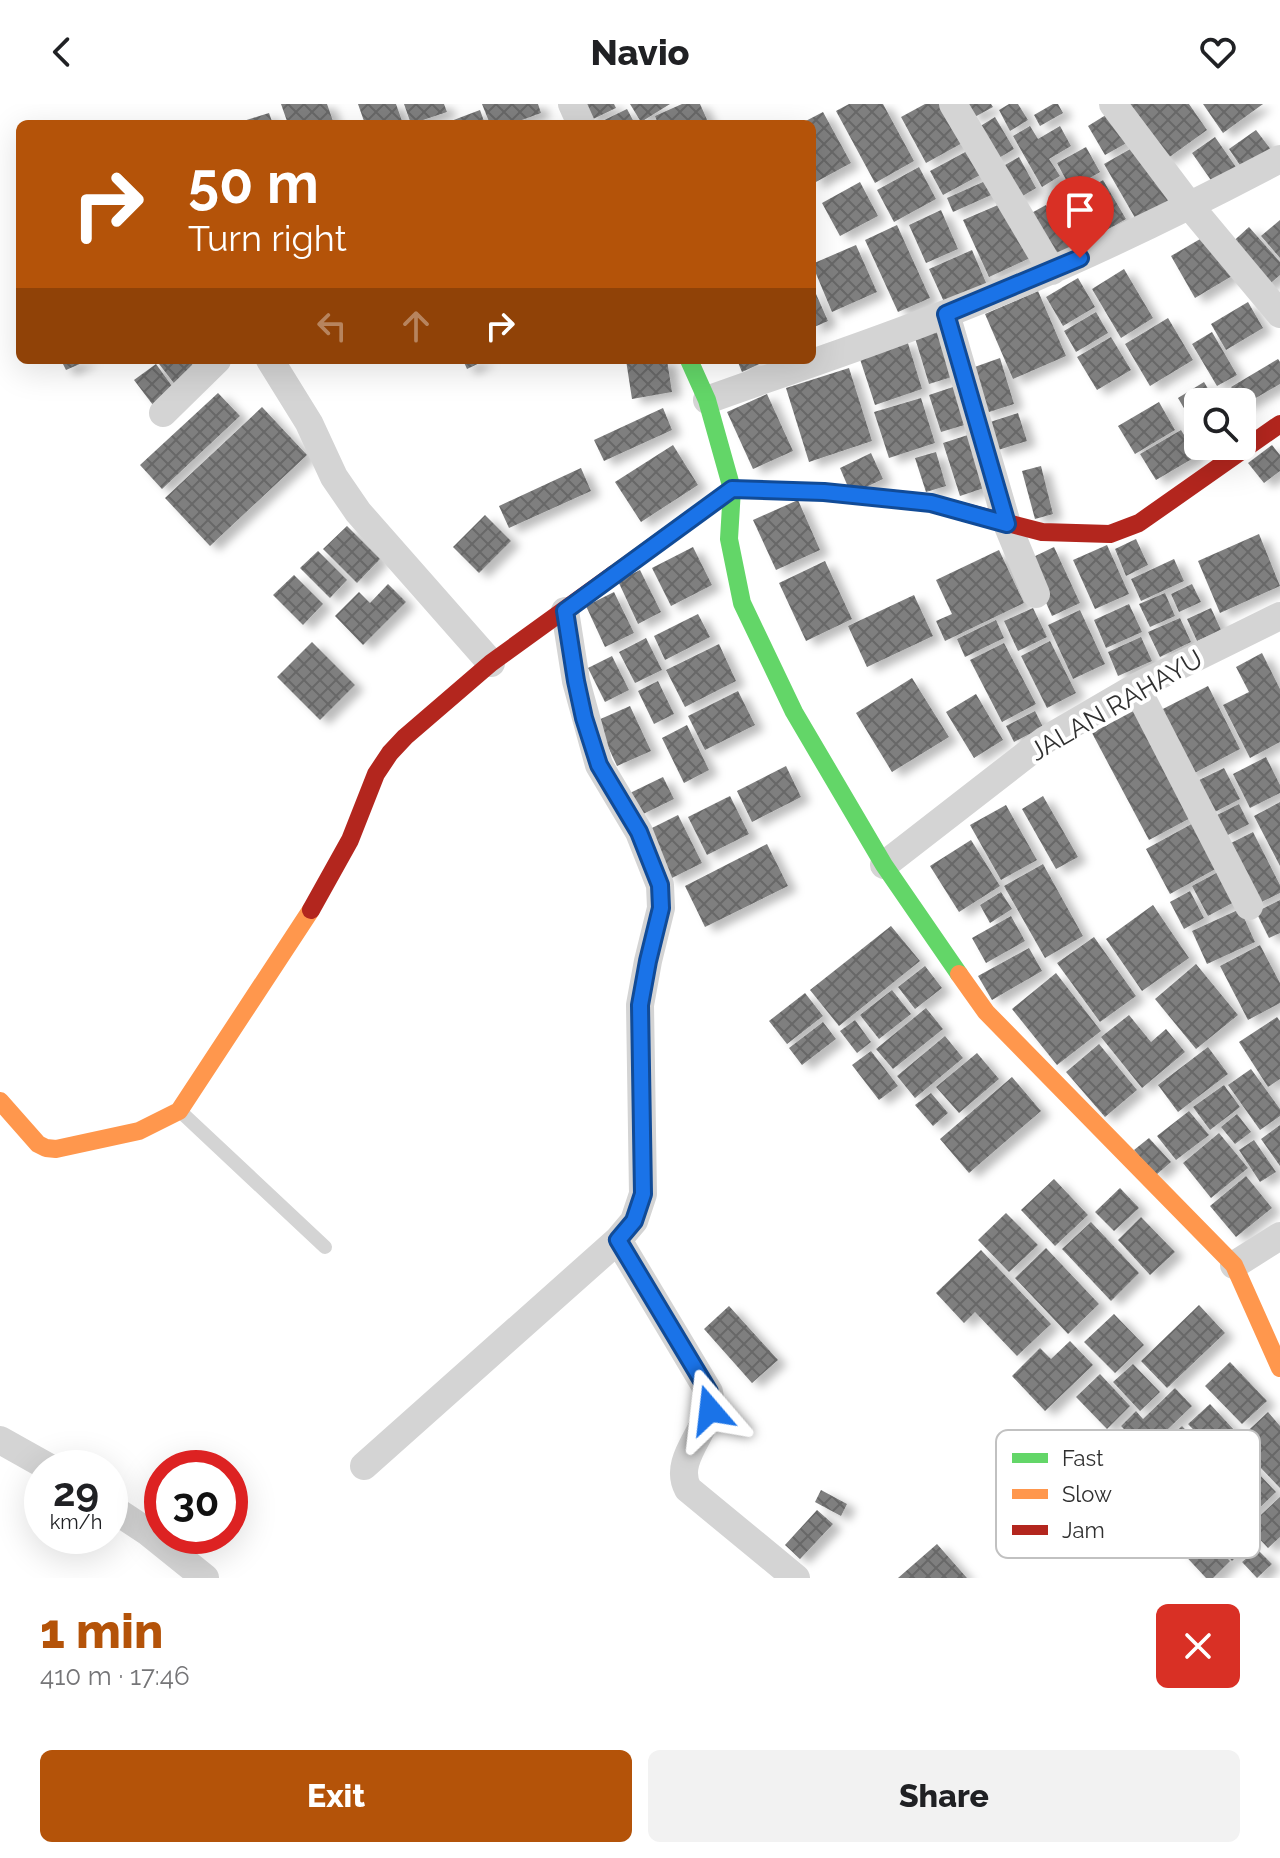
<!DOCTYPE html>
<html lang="en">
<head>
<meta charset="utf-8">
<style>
	:root { --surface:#fff; --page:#f2f2f2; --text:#202124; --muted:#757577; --accent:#b45309 }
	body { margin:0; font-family:Raleway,sans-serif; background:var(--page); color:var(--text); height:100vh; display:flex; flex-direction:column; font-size:30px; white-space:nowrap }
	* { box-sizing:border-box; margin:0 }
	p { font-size:26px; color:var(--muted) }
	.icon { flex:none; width:44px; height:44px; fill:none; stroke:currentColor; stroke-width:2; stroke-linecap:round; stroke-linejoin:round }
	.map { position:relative; height:1474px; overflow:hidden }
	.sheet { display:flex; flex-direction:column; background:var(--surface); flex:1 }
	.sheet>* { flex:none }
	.hud { position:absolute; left:16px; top:16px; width:800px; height:244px; border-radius:12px; box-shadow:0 8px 32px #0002; background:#b45309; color:#fff; overflow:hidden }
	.controls { position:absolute; left:1184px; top:284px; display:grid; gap:16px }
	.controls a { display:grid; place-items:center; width:72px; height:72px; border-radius:12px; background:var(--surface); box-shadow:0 8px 32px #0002; font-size:40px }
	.speed { position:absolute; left:24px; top:1346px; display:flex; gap:16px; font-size:40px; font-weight:700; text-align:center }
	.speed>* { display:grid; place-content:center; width:104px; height:104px; border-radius:50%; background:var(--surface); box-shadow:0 8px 32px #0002; line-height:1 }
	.speed small { font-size:20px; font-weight:400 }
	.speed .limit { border:12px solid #d22; background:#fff; color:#111 }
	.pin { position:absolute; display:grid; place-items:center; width:68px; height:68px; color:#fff; margin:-82px -34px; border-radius:50% 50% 50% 0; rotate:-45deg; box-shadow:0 0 8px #0007 }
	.pin .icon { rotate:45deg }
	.me { position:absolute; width:88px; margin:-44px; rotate:343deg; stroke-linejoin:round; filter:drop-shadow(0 0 6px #0008) }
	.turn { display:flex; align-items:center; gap:28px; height:168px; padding:0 40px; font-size:36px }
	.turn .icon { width:104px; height:104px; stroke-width:2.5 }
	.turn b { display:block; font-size:56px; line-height:68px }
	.lanes { display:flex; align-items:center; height:76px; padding:0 40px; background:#0003; justify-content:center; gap:40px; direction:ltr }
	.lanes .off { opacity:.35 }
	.round { display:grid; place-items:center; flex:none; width:84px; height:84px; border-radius:12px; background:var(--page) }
	.headline { display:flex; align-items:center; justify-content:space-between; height:136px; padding:0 40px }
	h1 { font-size:48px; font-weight:800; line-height:60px; color:var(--accent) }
	.primary-button { display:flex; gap:16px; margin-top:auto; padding:16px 40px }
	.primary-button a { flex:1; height:92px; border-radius:12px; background:var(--accent); color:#fff; font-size:32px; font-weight:800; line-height:92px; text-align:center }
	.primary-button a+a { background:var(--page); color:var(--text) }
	header { display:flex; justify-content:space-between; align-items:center; height:104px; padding:0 40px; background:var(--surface); font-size:36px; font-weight:800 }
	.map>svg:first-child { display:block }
</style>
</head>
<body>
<header><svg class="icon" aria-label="back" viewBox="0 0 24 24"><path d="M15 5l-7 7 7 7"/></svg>Navio<svg class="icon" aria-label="heart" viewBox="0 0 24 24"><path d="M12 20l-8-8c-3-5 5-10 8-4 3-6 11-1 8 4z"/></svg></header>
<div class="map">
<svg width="1280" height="1474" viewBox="0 0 1280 1474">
	<defs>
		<pattern id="building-cross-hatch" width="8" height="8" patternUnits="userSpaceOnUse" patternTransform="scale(2)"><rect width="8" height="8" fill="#7f7f7f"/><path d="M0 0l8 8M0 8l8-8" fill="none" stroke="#686868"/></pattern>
		<filter id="shadow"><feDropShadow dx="9" dy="5" stdDeviation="4" flood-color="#0004"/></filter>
	</defs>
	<rect width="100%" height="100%" fill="#fff"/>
	<path fill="url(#building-cross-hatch)" filter="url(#shadow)" d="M281,0H327L334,20H288Z
		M358,0H396L402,17L395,20H365Z
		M404,0H444L447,8L411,20Z
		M482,0H538L541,9L511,20H490Z
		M582,0H614L616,4L589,17Z
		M630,0H670L641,18Z
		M682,0H700L709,20H658L655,12Z
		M849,0H883L914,57L875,79L836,7Z
		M925,0H946L966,37L926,59L901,13Z
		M967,0H991L993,3L971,15Z
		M1009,0H1018L1028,16L1010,27L999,6Z
		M1053,0H1058L1063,9L1040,22L1034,11Z
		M1124,0H1189L1207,26L1164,57Z
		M1203,0H1263L1223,29Z
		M627,5L635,20H596Z
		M480,6L485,20H453L451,17Z
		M1114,6L1132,36L1105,51L1088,22Z
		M823,8L851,59L814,79L812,74V20H800Z
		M269,9L273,20H238L237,19Z
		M995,13L1014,45L992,58L974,26Z
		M1030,22L1038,35L1060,22L1071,42L1049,55L1060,72L1042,83L1013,32Z
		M1256,26L1272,47L1244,67L1229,45Z
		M1215,33L1238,66L1215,82L1192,49Z
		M1139,40L1173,99L1138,119L1104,60Z
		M1086,43L1100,68L1071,85L1057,59Z
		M969,46L982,70L943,91L930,67Z
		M1019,53L1036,84L1016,96L998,65Z
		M919,63L936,95L894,118L877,86Z
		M992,74L998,88L953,108L947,94Z
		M1103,76L1126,115L1107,126L1085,87Z
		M860,78L878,112L840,132L822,99Z
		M1080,92L1101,127L1077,141L1057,106Z
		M1005,98L1030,154L989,173L963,116Z
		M1046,101L1071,145L1052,156L1026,112Z
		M941,106L958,145L926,159L909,121Z
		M1280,116V154L1261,132Z
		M897,121L930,194L898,208L865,136Z
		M1249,123L1280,158V171L1265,184L1228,142Z
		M1207,131L1232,172L1195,194L1171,152Z
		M856,141L877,188L832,208L812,160Z
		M972,146L987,181L945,200L929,165Z
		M1124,165L1153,214L1121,234L1092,185Z
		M1078,174L1095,203L1063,222L1046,193Z
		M812,181L828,217L812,224Z
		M1038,187L1066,252L1013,275L985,210Z
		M1248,198L1263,224L1226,246L1211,220Z
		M1096,208L1108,229L1076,248L1064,227Z
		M1168,214L1193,256L1150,282L1125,240Z
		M943,225L958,271L929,280L915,234Z
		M1212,228L1237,271L1217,282L1192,240Z
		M1111,233L1131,266L1097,286L1077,253Z
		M907,236L922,285L875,301L859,252Z
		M1000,254L1014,300L983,310L969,265Z
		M1278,255L1280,258V280L1242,302V298L1231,283Z
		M61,256H89L66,266Z
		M156,256H189L200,270L180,287Z
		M463,256H486L467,265Z
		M626,256H667L672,288L632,295Z
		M737,256H768L742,268Z
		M156,260L177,289L156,305L134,276Z
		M849,264L872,337L809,358L786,284Z
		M1204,278L1216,298H1198V311L1191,316L1178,294Z
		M959,281L971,319L941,328L929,291Z
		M218,289L240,312L162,385L140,361Z
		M767,290L793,347L753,365L727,308Z
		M921,294L935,339L889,354L874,308Z
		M1159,298L1175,326L1135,350L1118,322Z
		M262,303L307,351L210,442L165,394Z
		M663,304L672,326L604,357L594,336Z
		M1018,309L1027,337L995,347L987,319Z
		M1181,326L1197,352L1156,376L1140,350Z
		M974,329L990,382L960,392L943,339Z
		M673,341L698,381L641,418L615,378Z
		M1272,341L1280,351V367L1264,379L1248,359Z
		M936,348L946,382L926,388L915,354Z
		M871,349L883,375L851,390L840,364Z
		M1041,362L1053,410L1035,415L1022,367Z
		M581,364L591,387L509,424L499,402Z
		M798,396L820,446L776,466L753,416Z
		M485,411L511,437L479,469L453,443Z
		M347,422L380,455L357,479L323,445Z
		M1259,430L1280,482L1220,509L1198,457Z
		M1136,435L1148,461L1126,472L1115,445Z
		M1107,441L1129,490L1095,505L1073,456Z
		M693,443L712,481L671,502L652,464Z
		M1054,443L1080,499L1052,512L1027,456Z
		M999,446L1024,499L945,537L936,517L952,510L936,476Z
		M318,447L347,476L330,494L300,464Z
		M1174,455L1184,477L1141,497L1131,475Z
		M825,457L852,515L806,537L779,479Z
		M640,466L661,508L638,520L618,477Z
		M294,471L323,500L303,521L273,491Z
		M388,480L406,498L363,541L335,512L359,488L370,499Z
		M1192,480L1201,498L1179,508L1171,490Z
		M614,488L634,529L605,543L586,502Z
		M1165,489L1175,512L1150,523L1139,500Z
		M914,491L933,532L867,563L848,522Z
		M1129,500L1142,528L1106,544L1094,516Z
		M1033,504L1047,533L1018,547L1004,517Z
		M1211,504L1221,526L1197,537L1187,515Z
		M1080,506L1105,560L1073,575L1048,521Z
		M698,510L710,533L665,556L654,532Z
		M1180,514L1191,538L1160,553L1148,528Z
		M996,516L1004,534L965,553L957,535Z
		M1141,533L1152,557L1118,572L1108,548Z
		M646,534L662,566L635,579L619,548Z
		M1050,537L1076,589L1047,604L1021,552Z
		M312,538L355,581L320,616L277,573Z
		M1004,539L1036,600L1002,618L970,556Z
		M719,540L736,577L685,603L666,566Z
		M1262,549L1280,585V638L1250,654L1223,601L1249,588L1236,563Z
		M612,552L629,586L605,598L588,564Z
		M912,574L949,633L892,668L856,609Z
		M658,577L674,610L654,620L638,587Z
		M1208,582L1240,645L1187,673L1155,609Z
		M738,587L755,621L705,646L688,612Z
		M976,590L1003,636L974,654L946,608Z
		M630,602L651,647L617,662L596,617Z
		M1139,604L1196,711L1149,736L1092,629Z
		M1035,607L1043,623L1014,638L1006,622Z
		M687,621L709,666L684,679L662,634Z
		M1266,653L1280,681V689L1250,704L1233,670Z
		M786,662L801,693L752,718L737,687Z
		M1224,664L1240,695L1211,710L1195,678Z
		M663,673L674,695L641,711L630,689Z
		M730,692L749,730L707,751L688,713Z
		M1043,692L1078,753L1056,765L1022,705Z
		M1280,698V762L1254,712Z
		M1239,700L1249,720L1224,733L1213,713Z
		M1006,701L1037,756L1001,776L970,721Z
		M678,711L702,759L670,775L646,727Z
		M1197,717L1221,762L1170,790L1146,745Z
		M1253,728L1280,781V789L1253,802L1223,743Z
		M971,736L1000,782L959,808L930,762Z
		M767,740L788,782L705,823L685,782Z
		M1043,760L1083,832L1045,854L1004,782Z
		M1222,766L1238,796L1208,812L1192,782Z
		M1190,787L1204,814L1184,825L1170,798Z
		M1001,788L1012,805L990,819L980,801Z
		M1280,796V829L1269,834L1256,808Z
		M1153,801L1189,854L1142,887L1106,835Z
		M1240,805L1255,838L1207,860L1192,827Z
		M1011,812L1025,837L986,859L972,834Z
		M891,822L920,857L839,922L810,886Z
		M1094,833L1136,892L1100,918L1057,859Z
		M1260,841L1280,879V899L1248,916L1220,862Z
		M1029,844L1042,867L992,896L978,872Z
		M1196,860L1238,911L1196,945L1155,895Z
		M925,862L942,884L915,905L898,883Z
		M1056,869L1101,927L1057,961L1012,905Z
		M892,886L911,910L879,935L860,911Z
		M805,889L823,912L787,940L769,917Z
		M926,904L943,925L893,965L876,945Z
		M1129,911L1151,938L1166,925L1185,948L1142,984L1101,933Z
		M1277,913L1280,917V975L1268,983L1239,938Z
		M855,916L871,938L857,949L840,927Z
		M823,918L836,935L802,961L789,944Z
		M945,932L963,954L915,994L897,972Z
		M1099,940L1137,986L1105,1013L1066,968Z
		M1208,943L1228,970L1178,1008L1158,981Z
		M871,947L898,982L879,996L852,961Z
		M977,949L999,975L959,1009L936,983Z
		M1251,965L1280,1005V1012L1260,1026L1228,981Z
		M1012,973L1041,1007L969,1069L940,1035Z
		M1224,981L1240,1003L1210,1026L1193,1003Z
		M931,989L948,1009L933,1022L915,1001Z
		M1189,1007L1209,1031L1176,1056L1157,1032Z
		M1237,1010L1251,1028L1235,1040L1221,1023Z
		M1280,1021V1062L1261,1035Z
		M1219,1029L1248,1064L1211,1094L1183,1059Z
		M1149,1034L1171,1058L1156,1071L1134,1046Z
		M1254,1036L1276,1068L1260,1078L1239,1046Z
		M1246,1072L1272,1104L1236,1133L1210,1102Z
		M1054,1075L1088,1111L1055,1142L1021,1106Z
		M1120,1084L1139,1104L1114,1127L1095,1108Z
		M1006,1109L1038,1141L1009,1168L978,1136Z
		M1141,1113L1175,1148L1150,1171L1118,1136Z
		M1091,1118L1139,1169L1111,1197L1062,1145Z
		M1046,1144L1099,1200L1068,1230L1015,1174Z
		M981,1146L1051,1220L1017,1252L975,1208L964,1219L936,1189Z
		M1199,1201L1225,1229L1167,1284L1141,1257Z
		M729,1202L778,1256L752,1279L704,1225Z
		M1114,1210L1144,1241L1115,1269L1084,1238Z
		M1070,1237L1093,1261L1045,1307L1012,1272L1040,1244L1051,1255Z
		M1230,1258L1267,1297L1242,1320L1205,1282Z
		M1133,1260L1160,1288L1140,1307L1113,1278Z
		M1100,1270L1130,1302L1107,1325L1076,1293Z
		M1175,1284L1192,1302L1145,1347L1121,1322L1136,1307L1143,1315Z
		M1210,1300L1236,1328L1215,1348L1188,1320Z
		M1268,1308L1280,1322V1384L1236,1338Z
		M1182,1322L1216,1358L1194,1380L1208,1395L1166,1435L1117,1384Z
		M1239,1349L1276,1388L1245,1418L1208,1379Z
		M821,1386L847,1400L841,1412L815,1398Z
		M1280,1393V1433L1268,1444L1248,1423Z
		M1218,1399L1253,1436L1232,1457L1197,1420Z
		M817,1406L833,1420L800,1455L785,1441Z
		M1199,1425L1230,1457L1213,1474H1206L1179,1445Z
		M937,1440L967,1474H898Z
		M1257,1445L1272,1460L1257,1474L1242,1458Z"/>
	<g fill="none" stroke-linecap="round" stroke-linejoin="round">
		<path stroke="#d4d4d4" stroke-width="14" d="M182,1009L325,1143"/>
		<path stroke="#d4d4d4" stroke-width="28" d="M572,0L581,20
			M953,0L1052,167
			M1113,0L1189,101L1280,210
			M946,210L1007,420L1036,490
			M270,256L309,319L334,373L358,408L491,559
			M707,296C787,267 869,241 948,209C1062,165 1172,112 1280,55
			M163,309L217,256
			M565,507L576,577L599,661L639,728L660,781L661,804L648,857L640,901L643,1090L634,1117L618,1136L709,1288C718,1321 670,1352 688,1385L796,1474
			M1136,583L1249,802
			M884,761L1045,636L1136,583L1280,512
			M1234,1161L1280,1132
			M0,1336L50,1364
			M364,1362L618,1136
			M110,1403L148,1428L205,1474"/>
		<path stroke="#63d668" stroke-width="18" d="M689,256L707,296L732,385L729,435L742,499L794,608L884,761L959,870"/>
		<path stroke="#ff974d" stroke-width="18" d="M614,470L732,385L824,388L886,394
			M959,870L986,908L1234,1161L1280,1264
			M0,997L38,1040L46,1044L56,1045L139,1027L179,1007L311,806"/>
		<path stroke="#b3261e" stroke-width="18" d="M886,394L931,399L1042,428L1110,430L1139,419L1280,320
			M311,806L350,736L376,670L390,649L405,633L491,559L614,470"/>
	</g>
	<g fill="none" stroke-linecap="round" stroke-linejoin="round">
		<defs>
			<path id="route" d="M710,1306L711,1295L709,1288L618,1136L634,1117L643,1090L640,901L648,857L661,804L660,781L639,728L599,661L584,614L576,577L565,507L732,385L824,388L931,399L1007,420L946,210L1080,154"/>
		</defs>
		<use href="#route" stroke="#114b97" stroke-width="20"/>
		<use href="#route" stroke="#1a73e8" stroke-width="14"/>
	</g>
	<g text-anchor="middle" stroke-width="8" stroke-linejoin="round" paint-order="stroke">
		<g font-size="26" fill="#303030" stroke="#fff">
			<text transform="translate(1116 601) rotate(-30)" y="9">JALAN RAHAYU</text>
		</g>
	</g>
	<rect x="996" y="1326" width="264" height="128" rx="12" fill="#fff" stroke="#c1c1c1" stroke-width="2"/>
	<rect x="1012" y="1349" width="36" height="10" fill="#63d668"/>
	<rect x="1012" y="1385" width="36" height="10" fill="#ff974d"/>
	<rect x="1012" y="1421" width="36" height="10" fill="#b3261e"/>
	<g font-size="22" fill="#303030">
		<text x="1062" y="1362">Fast</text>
		<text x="1062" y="1398">Slow</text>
		<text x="1062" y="1434">Jam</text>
	</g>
</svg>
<div class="controls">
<a><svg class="icon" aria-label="search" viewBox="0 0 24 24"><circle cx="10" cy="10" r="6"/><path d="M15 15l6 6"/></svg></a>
</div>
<div class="speed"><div>29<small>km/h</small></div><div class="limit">30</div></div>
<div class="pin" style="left:1080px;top:154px;background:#d93025"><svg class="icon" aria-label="arrive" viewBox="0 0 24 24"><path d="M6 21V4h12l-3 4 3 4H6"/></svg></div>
<svg class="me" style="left:710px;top:1306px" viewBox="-20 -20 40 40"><path d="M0-17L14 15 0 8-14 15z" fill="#1a73e8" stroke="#fff" stroke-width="4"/></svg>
<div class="hud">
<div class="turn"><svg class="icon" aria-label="right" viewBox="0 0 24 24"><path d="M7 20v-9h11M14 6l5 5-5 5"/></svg><div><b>50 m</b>Turn right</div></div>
<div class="lanes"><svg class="icon off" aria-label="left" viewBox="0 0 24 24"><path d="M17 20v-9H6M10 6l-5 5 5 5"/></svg><svg class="icon off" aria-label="ahead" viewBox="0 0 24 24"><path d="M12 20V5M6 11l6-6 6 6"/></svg><svg class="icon" aria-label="right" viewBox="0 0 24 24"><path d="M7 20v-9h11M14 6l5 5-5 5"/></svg></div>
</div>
</div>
<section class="sheet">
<div class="headline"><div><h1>1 min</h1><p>410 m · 17:46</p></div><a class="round" style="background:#d93025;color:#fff"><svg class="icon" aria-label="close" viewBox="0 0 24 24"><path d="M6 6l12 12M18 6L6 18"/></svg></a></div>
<div class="primary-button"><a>Exit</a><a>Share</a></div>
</section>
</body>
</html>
